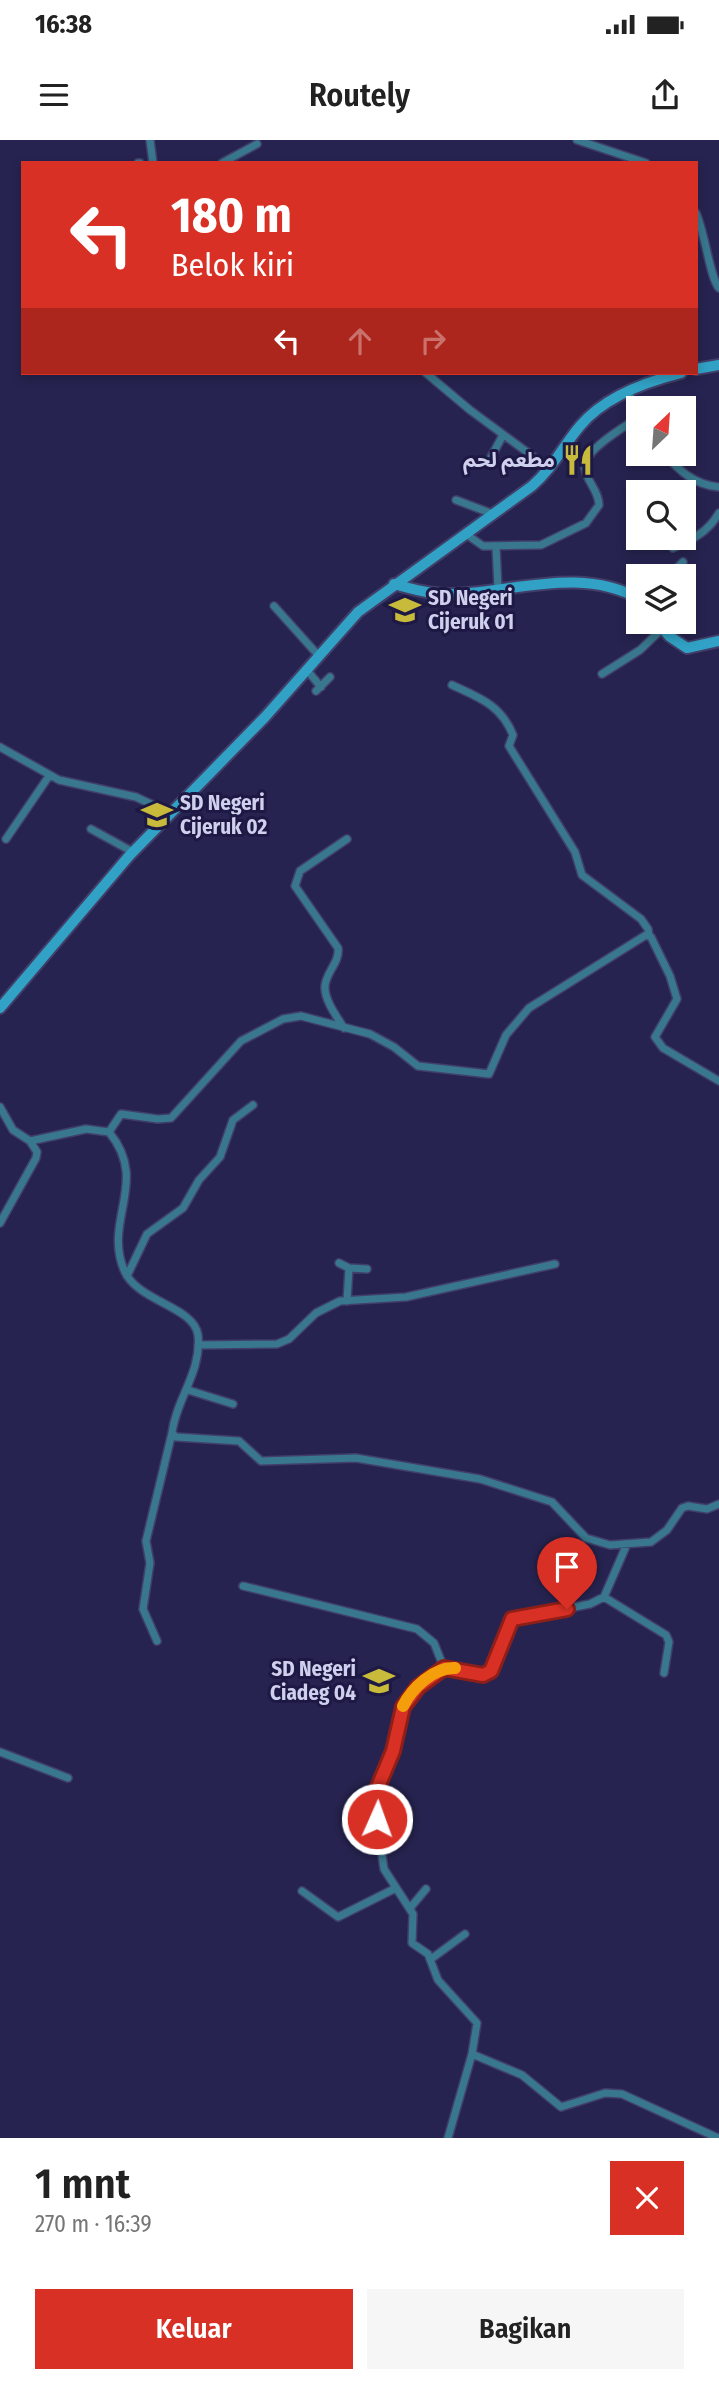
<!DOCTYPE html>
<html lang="id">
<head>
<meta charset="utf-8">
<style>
	:root { --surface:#fff; --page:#f6f6f6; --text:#222; --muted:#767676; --accent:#d93025 }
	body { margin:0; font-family:"Fira Sans Condensed","Noto Sans Arabic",sans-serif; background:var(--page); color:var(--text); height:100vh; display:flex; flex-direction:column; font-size:26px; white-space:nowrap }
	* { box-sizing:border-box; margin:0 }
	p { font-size:23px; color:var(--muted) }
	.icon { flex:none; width:38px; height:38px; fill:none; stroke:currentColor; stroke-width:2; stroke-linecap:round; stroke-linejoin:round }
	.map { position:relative; height:1998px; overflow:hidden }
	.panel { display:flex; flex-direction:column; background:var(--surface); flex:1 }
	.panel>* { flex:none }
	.hud { position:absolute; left:21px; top:21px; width:677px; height:214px; border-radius:0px; box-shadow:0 4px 10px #0003; background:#d93025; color:#fff; overflow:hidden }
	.needle { width:46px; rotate:25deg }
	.tools { position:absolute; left:626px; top:256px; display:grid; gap:14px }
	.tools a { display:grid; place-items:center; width:70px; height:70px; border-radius:0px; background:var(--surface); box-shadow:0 4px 10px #0003; font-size:35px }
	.pin { position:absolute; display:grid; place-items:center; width:60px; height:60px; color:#fff; margin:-72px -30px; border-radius:50% 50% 50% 0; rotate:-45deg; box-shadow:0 0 7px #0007 }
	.pin .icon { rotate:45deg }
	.me { position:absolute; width:77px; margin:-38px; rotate:2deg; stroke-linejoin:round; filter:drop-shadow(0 0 5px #0008) }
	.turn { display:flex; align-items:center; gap:24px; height:147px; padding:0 35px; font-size:32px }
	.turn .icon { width:91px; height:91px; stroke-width:2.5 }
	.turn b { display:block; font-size:49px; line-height:60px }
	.lanes { display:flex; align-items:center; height:66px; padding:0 35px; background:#0003; justify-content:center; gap:35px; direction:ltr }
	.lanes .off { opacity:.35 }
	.round { display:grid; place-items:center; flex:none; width:74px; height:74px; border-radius:0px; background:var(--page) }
	.headline { display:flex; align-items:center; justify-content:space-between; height:119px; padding:0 35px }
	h1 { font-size:42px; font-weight:600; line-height:52px }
	.action { display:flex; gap:14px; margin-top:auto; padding:14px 35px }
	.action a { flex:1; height:80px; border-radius:0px; background:var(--accent); color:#fff; font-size:28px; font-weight:600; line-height:80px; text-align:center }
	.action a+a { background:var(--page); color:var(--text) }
	.status { display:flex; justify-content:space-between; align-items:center; height:49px; padding:0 35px; background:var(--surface); direction:ltr }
	.status svg { height:19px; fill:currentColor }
	header { display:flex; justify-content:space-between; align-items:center; height:91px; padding:0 35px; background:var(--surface); font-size:32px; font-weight:600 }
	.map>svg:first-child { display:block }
</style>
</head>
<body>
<div class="status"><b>16:38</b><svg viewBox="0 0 49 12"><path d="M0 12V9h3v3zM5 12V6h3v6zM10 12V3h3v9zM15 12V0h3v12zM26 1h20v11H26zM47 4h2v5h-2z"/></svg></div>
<header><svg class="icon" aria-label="menu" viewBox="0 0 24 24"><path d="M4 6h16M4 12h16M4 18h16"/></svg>Routely<svg class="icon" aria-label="share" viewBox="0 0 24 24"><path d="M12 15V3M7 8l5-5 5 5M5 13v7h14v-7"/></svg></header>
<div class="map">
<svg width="719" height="1998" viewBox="0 0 719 1998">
	<rect width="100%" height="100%" fill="#262350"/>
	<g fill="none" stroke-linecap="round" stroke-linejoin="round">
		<defs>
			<path id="street" d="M150,0L153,23
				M577,0L646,23
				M138,23H140
				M222,23L257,4
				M696,73C705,93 710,138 719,148
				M426,233L470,270L550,329
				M628,252L639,274
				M664,313C679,331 695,345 719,347
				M490,319L503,295
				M456,360L493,374
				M466,394L483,406L541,405L586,383L599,365C599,351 587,342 585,329C581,311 626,286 639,277
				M496,407L498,448
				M673,408C692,400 708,392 719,373
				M669,436L683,422
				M274,466L318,515
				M306,529L321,547
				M602,534L640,510L663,488
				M452,545C480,558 501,565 513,595L509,606L575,712L582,735L641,779L648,789L649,795
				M316,551L330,537
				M0,607L59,640L136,657L170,673
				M91,689L133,712
				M6,699L49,636
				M344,888C337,877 324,860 325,846C326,832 340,822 338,808L295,746L300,731L347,699
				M0,967L13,990L30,1001L86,989L109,992C150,1042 103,1079 124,1130C137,1162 194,1166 198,1195C202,1232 176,1259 172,1293L176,1297L239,1301L261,1321L356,1318L480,1339L552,1362L586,1398L610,1405L651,1402L667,1390L682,1368L688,1366L707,1369L719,1364
				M109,992L121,974L158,979L171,978L241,901L283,879L301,876L370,894L394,907L418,926L489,934L506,895L529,868L646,795L651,797L670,836L677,859L655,897L663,908L719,941
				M0,1083L36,1018L37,1012L30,1001
				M339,1123L349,1128L367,1129
				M127,1136L147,1094L183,1068L199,1040L220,1017L233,980L253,965
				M347,1161L349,1128
				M198,1205L277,1204L289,1199L316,1173L340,1161L406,1157L555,1124
				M188,1250L233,1264
				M243,1446L417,1489L434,1503L444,1528
				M604,1457L666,1495L669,1502L664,1533
				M157,1501L143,1469L150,1423L146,1401L172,1293
				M0,1612L68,1638
				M302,1751L338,1777L394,1749
				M410,1768L426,1749
				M431,1819L465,1794
				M472,1914L522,1935L561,1967L605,1953L622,1954L718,1998
				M448,1998L472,1914L477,1883L438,1840L428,1814L412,1803L413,1774L384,1729L374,1661L406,1561L427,1539L444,1528L483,1535L491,1531L512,1479L590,1464L604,1457L627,1404"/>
			<path id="secondary" d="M696,229L719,225
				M394,444C411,449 429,454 447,454C509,454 580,425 639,459
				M657,481L669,496L687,508L719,501
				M0,868L129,716L265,577L358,472L532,346C553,328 563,306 580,286C604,257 645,242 681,233"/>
		</defs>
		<use href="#street" stroke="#413f69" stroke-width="10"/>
		<use href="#secondary" stroke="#413f69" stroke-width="14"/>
		<use href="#street" stroke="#38778d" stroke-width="7"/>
		<use href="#secondary" stroke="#31a2c5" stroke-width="10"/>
	</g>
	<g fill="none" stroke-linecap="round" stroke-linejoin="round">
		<defs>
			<path id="route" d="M377,1679L375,1654L393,1611L403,1567L418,1547L444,1528L483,1535L491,1531L512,1479L567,1469"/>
		</defs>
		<use href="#route" stroke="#8d1f18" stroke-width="18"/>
		<use href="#route" stroke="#d93025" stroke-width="12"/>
		<path stroke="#f59e0b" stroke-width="12" d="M403,1566C412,1548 434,1527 455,1528"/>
	</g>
	<defs>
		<symbol id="restaurant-bare" viewBox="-9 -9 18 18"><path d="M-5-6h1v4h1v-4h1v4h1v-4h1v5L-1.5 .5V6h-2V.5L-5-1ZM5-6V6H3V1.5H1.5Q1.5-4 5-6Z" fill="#c8bb3b" stroke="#1d1844" stroke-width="2.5" paint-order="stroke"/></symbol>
		<symbol id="school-bare" viewBox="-9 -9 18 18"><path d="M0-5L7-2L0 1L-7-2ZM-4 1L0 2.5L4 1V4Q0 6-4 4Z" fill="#c8bb3b" stroke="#1d1844" stroke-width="2.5" paint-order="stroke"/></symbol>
	</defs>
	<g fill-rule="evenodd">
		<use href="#restaurant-bare" x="556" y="298" width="44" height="44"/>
		<use href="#school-bare" x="383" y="448" width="44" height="44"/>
		<use href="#school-bare" x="135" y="653" width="44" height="44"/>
		<use href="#school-bare" x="357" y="1519" width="44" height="44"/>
	</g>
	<g text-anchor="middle" stroke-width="6" stroke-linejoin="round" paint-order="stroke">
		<g font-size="21" font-weight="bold" fill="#cfd0ed" stroke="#1d1844" text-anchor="end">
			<text x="555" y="327">مطعم لحم</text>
			<text x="428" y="465" text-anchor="start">SD Negeri<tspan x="428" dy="24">Cijeruk 01</tspan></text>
			<text x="180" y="670" text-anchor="start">SD Negeri<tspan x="180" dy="24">Cijeruk 02</tspan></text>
			<text x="356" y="1536">SD Negeri<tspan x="356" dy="24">Ciadeg 04</tspan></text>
		</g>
	</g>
</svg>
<div class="tools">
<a><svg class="needle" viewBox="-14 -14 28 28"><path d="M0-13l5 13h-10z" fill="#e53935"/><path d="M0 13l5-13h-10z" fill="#767676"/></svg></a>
<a><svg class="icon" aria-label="search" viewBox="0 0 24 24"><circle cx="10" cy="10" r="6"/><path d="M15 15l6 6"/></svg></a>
<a><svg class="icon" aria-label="layers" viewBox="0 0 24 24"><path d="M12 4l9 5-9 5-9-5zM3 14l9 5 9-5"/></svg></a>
</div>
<div class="pin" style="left:567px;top:1469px;background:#d93025"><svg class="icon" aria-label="arrive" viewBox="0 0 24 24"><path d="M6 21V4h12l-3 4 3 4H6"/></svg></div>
<svg class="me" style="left:377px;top:1679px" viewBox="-20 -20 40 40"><circle r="17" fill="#d93025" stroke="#fff" stroke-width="3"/><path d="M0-11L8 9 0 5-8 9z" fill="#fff"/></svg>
<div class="hud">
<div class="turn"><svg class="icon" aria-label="left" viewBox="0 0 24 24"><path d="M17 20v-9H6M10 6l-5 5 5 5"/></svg><div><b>180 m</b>Belok kiri</div></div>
<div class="lanes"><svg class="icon" aria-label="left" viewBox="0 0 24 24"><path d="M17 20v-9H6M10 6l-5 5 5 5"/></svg><svg class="icon off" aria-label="ahead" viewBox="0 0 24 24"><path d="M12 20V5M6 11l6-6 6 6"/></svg><svg class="icon off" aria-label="right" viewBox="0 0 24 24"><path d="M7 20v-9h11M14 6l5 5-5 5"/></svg></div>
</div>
</div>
<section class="panel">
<div class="headline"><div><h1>1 mnt</h1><p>270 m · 16:39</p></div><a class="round" style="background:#d93025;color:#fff"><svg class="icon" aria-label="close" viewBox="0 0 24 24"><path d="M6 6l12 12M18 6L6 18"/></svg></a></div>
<div class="action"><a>Keluar</a><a>Bagikan</a></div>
</section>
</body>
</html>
